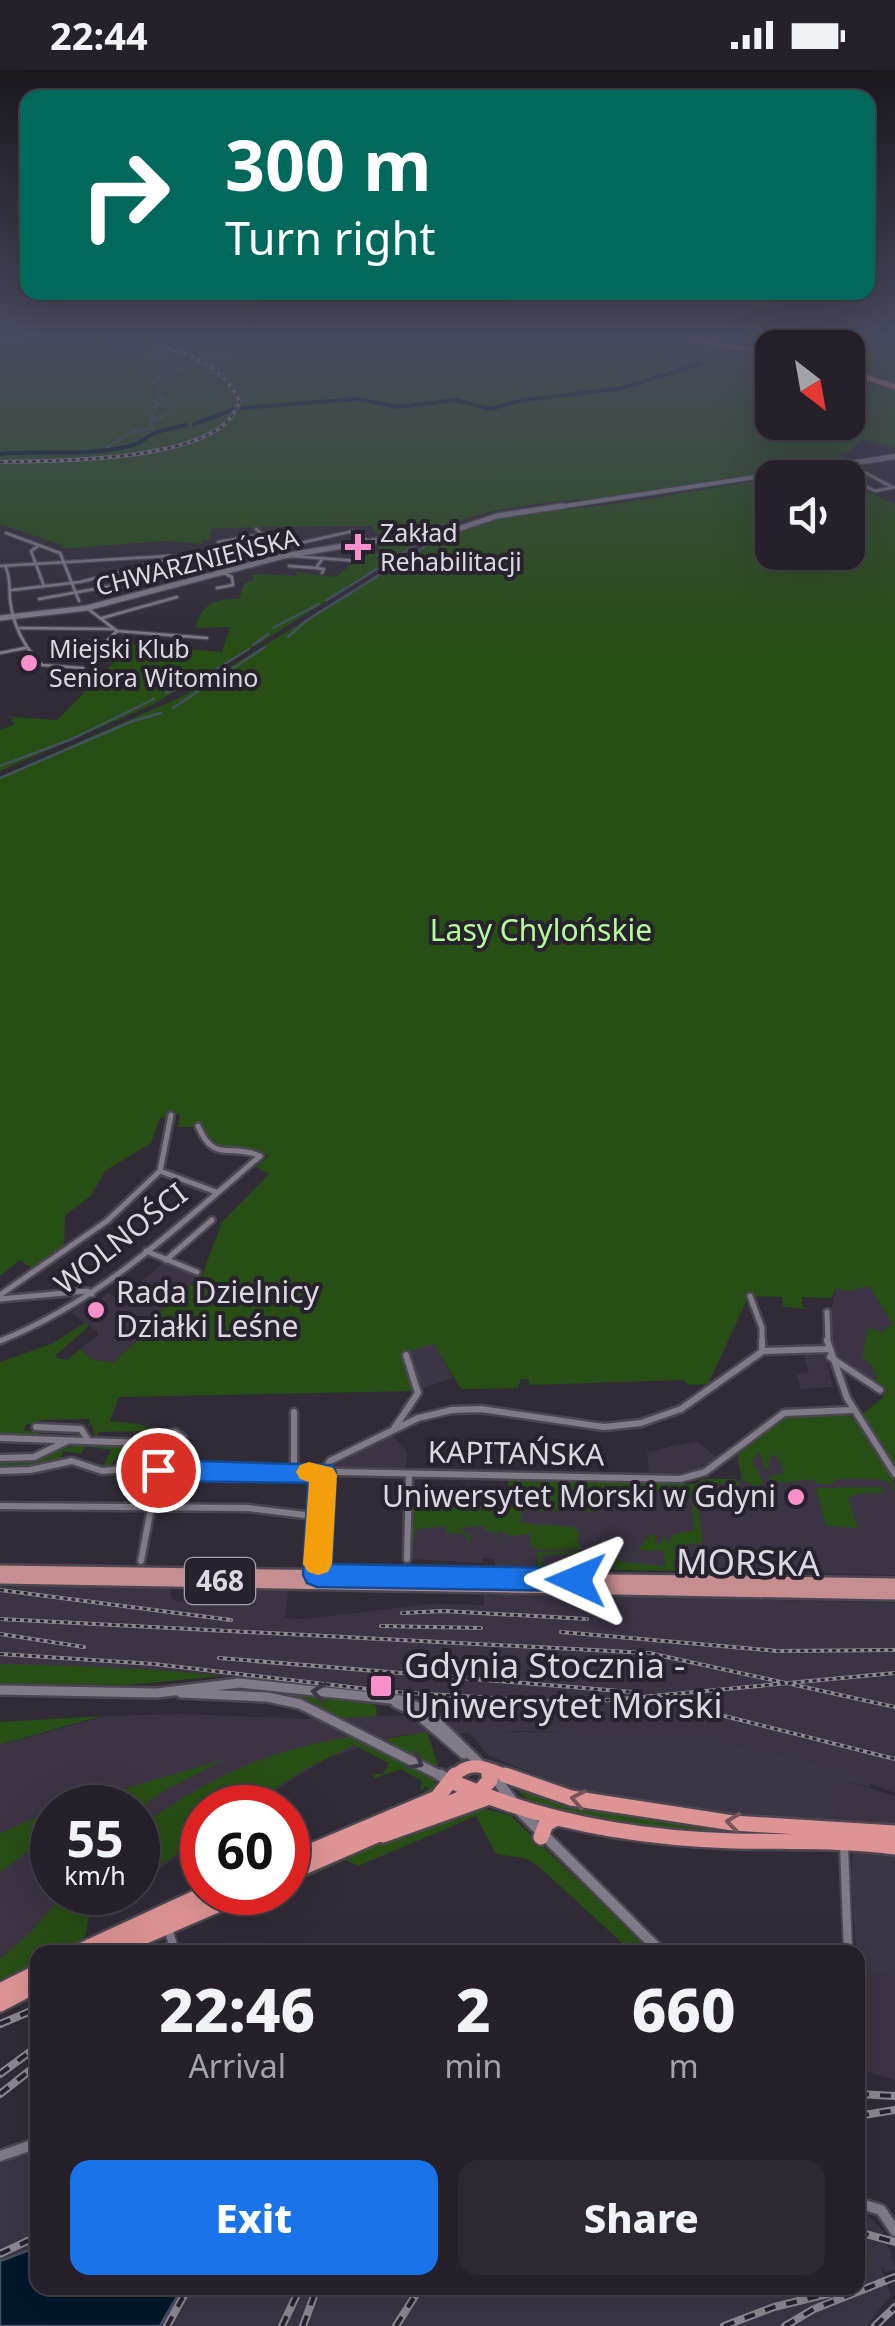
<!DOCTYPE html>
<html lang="en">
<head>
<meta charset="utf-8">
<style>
	:root { --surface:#252029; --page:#2d2831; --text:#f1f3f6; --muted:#a3a3a8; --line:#423e46; --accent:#1a73e8 }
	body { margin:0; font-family:"Noto Sans",sans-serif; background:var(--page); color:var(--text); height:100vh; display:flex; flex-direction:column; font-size:38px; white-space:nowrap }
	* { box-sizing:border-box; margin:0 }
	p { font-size:32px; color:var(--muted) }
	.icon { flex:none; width:55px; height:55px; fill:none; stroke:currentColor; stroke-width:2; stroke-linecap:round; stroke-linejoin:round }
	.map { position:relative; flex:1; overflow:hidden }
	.side { position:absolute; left:30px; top:1875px; width:835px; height:350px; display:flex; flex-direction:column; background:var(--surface); border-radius:20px; box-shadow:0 10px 40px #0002,0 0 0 2px var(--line) }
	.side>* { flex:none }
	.top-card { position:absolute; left:20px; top:20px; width:855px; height:210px; border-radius:20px; box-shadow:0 10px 40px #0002,0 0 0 2px var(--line); background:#00695c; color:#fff; overflow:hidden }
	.needle { width:65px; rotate:149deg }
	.buttons { position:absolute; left:755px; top:260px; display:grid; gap:20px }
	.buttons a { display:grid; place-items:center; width:110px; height:110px; border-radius:20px; background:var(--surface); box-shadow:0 10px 40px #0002,0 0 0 2px var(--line); font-size:50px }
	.speed { position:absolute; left:30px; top:1715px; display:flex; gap:20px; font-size:50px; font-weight:700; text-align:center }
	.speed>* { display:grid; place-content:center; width:130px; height:130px; border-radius:50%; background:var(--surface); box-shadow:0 10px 40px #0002,0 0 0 2px var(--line); line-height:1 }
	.speed small { font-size:25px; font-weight:400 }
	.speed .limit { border:15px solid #d22; background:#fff; color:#111 }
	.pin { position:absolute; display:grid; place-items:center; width:85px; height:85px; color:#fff; margin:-42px; border:5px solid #fff; border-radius:50%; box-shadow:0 2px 10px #0007 }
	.me { position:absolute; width:110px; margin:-55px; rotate:271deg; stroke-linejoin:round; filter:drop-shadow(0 0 8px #0008) }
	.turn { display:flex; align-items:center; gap:35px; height:210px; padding:0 40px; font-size:45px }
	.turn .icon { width:130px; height:130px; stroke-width:2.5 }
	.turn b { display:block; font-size:70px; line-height:85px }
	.eta { display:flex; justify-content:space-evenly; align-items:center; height:170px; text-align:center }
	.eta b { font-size:60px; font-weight:800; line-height:70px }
	.button { display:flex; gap:20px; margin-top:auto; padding:20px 40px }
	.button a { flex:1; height:115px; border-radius:20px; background:var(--accent); color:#fff; font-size:40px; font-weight:800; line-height:115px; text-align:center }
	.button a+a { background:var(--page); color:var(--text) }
	.status { display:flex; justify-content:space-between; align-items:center; height:70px; padding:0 50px; background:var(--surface); direction:ltr }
	.status svg { height:28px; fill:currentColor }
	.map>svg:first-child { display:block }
</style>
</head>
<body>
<div class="status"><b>22:44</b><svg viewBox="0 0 49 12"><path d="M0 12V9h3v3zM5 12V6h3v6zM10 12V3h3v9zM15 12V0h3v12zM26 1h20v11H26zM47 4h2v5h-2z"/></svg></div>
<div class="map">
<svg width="895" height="2256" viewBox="0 0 895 2256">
	<rect width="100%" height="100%" fill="#312b37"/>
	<path fill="#3c3345" d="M164,1192L201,1206L157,1244L163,1247L114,1292L93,1290L80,1279L98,1265L97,1261L71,1243L84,1234L92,1236L108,1223L121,1229Z
		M869,1216L895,1246V1311L874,1315L833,1280L827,1258L836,1217L847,1221Z
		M803,1282L825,1283L833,1317L801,1319L797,1304L809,1303Z
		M851,1345L895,1412V1505L495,1496L494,1489L482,1488V1493L412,1489L413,1435L508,1437V1411L695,1414L701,1410H741L737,1381Z
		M391,1364L407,1381L406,1402L329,1399Z
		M697,1371L717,1388L692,1402L649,1405L647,1382Z
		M0,1512L171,1516V1527L176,1531L213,1534L232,1531L233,1524H250L253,1516H289L285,1548L302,1549L433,1534L484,1535V1522L569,1525L611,1521L612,1526L895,1533V1723L806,1690L715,1670L526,1661L401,1665L327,1688L249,1737L202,1738V1769L138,1814V1738H52V1822L125,1823L0,1907V1675L106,1646L184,1644L306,1649L444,1644L431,1627L192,1603L128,1609L0,1612Z
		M837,1708L895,1726V1756L836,1752Z
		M858,1901L895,1904V2010L858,1999Z"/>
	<path fill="#3b3546" d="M434,1273L453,1308L423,1318L406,1281Z
		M468,1661L635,1664L715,1670L806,1690L869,1712L871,1717L838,1709L836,1747L830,1751L767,1750L566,1718L488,1685Z
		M858,1779L895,1783V1904L858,1901L851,1811L852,1785Z
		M37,2080V2177L0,2191V2093Z
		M858,2139L866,2143L882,2160L895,2196V2200L885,2202L880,2195L891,2225L867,2256H160L182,2218H858Z"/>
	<path fill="#274e14" d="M0,266H648L716,274L713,270L678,266H895V312L848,295V278H772V352H848V302L895,318V378L863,369L849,382L838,384L847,390L831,393L819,387L778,398L805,399C749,407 693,417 637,424C583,431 479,432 436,463L429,458L432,461L423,469H427L200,610L201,606L152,635L0,701V660L15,654L11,650L14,648L0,646L57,650L132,574L222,582L230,557L195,558C204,532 213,529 239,529L244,514L254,509L252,504L297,506L296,502L336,507L356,490L380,480L377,471L421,462L417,460L432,456L401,455L416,461L397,460L380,467L371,456L212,458L209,470H202L203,474L166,471L69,478L59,477L62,475L0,454Z
		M772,408V482H848V413L895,434V1396L860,1346L884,1327L880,1318L870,1313L877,1308L873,1296L862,1287L868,1258L882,1262L893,1254L869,1216L847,1221L836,1218L832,1228L802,1227V1236L808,1239L783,1237L782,1227L749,1226L708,1314L689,1315L683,1310L530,1315L528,1309H521L518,1318L461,1319L434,1274L407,1282L416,1321L119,1327L110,1351L140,1354L160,1365L148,1371L129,1369L136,1367L140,1370L144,1361L98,1362L95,1369L92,1354L88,1357L90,1349L43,1350L26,1355L23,1361H39L37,1366L0,1363V1292L51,1274L85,1253L89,1256L56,1285L57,1288L68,1290L80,1279L93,1290L114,1292L162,1248L156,1245L202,1205L222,1152L269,1104L256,1097L268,1086L255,1079L215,1078L198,1057H178L180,1044L160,1048L151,1073L105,1101L91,1126L65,1145L64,1180L34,1200L20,1190L0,1206V707L183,626L441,466L485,448L439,463C488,437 546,443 598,436C657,429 714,417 772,408Z
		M844,1343C865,1351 895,1401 895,1422L890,1413L877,1409H836L833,1414H818L814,1409L784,1413L769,1409V1406L785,1403L775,1384L769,1388V1400L765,1399L759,1381L752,1391L764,1413L758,1417L742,1410L737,1381L784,1345Z
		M82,1373L126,1375L109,1398L103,1397L111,1380L85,1376L81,1384L63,1381L60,1391L35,1398L0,1399V1391L29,1390Z
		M702,1409H735L742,1416L715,1413L702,1419L700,1415L698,1442L703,1473L675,1475L674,1498L685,1501L614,1500L616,1483H639L618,1484V1491L665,1496L664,1481L638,1480L651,1464L657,1465L654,1473H662V1465L669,1474L672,1465L694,1460L692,1426L683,1421L637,1420L634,1426L611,1425V1421H603V1434L598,1442L579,1441L576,1437L566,1441H521V1453L576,1457L579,1465L577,1472L582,1479L534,1480L538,1476L531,1477L530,1464L511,1466L498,1460L496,1473L495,1462L485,1461V1456L458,1458L469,1463L471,1472H468L465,1463H446V1456L416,1459L412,1480L413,1435L508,1437V1411L695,1414Z
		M881,1417L884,1423H861L848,1428L858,1458L826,1456L816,1418Z
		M569,1481V1484L542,1485L543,1496L574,1495L573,1481L607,1484L609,1499L538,1498L537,1482Z
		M0,1594C77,1595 147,1598 223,1606L128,1615L0,1613Z
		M241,1618L367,1632L376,1636L377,1646L344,1648L300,1630L240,1622Z
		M102,1646L2,1674L0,1675V1652Z
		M427,1662L440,1701L385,1669Z
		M349,1667L434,1709L435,1719L403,1734L429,1719L426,1716L420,1721L422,1711L401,1699L375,1708L372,1704H383L389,1693L354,1675L304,1700L246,1737L202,1738V1767L138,1811V1758C208,1708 264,1681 349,1667Z
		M226,1689L165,1720L138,1740L62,1737Z
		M517,1720L597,1740L833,1766L672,1762L538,1739Z
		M476,1737L510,1745L653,1882H632L537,1795L524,1788L496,1784L476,1746L358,1796L346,1790L288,1816V1811L355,1778L398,1768Z
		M52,1741L50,1766L0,1802V1763Z
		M65,1822L121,1823L90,1846C87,1851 88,1857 86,1863C80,1881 52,1882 38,1882L37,1892L0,1911V1889L30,1863Z"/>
	<path fill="#02182b" stroke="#435261" stroke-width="2.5" d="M37,2177L38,2218H182L160,2256H0V2191Z"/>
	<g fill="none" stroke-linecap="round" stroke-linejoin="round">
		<path stroke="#435261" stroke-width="2.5" d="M0,271C57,274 130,266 180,299L151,311L160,318L156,325L165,328L152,330L158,333L154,342
			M110,272L118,269
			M745,274H779L796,266
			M210,289L228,286L260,266
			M177,295L199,291
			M158,349L168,343
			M107,377L132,362L152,358L151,351L156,349L152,346
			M327,530L425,469
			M273,558L319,534
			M288,567L307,550L442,466
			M253,575L268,564
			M205,606L249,579
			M166,623L195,611
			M173,638L265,577
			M0,696L72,669L154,629
			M0,708L133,651L161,643"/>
		<path stroke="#02182b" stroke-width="4" d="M619,319L699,294
			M242,338L357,329L398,337L455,330L490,339L523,330L617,319
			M194,354L235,339
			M0,384C45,380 90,387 134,375C142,372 148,366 155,363C164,359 176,358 186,355"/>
		<defs>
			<path id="minor-far3" d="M853,396L892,417
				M829,398L895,388
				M839,403L875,421L895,417
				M256,459L288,485
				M6,463L60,483L79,531
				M221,475L218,472L263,464
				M38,476L31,481L44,516
				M291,486L358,491
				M0,496L169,486L194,489L232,507L233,515L217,518
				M289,496L316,498
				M6,498C11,510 9,518 10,530C13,555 25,578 42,595L83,598
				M322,503L324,499L316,498L323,488
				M12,520L80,512L175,488
				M39,529L117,515L353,461L367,470
				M87,538L117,561L207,568
				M102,548L177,527
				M20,558L112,559
				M0,583L25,578
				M92,586L117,561"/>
			<path id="minor-far2" d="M160,1101L216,1122
				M146,1181L197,1202
				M166,1190L212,1150
				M0,1225L107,1151L160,1101L171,1045
				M750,1226L762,1258V1273
				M0,1229L87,1221L92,1224
				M827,1242L828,1273
				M0,1271C102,1230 178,1156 260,1086C230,1073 214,1094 198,1056"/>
			<path id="minor-far1" d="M762,1270V1281
				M827,1270L847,1328L895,1404
				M830,1287L880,1320
				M294,1342V1402
				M36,1357L81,1359L88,1370
				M395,1357L418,1323L406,1285
				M0,1368L144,1373L175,1362L183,1368L189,1401
				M0,1388L34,1387L67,1371
				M0,1401L30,1400L72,1391L102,1401L137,1398L680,1409L705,1402L784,1343L851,1340
				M323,1402L330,1391L418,1348L452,1340L481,1339L604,1357L641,1353L681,1339L763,1281L828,1279
				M0,1436L248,1438L321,1447
				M407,1489L409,1405
				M141,1491L158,1401
				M317,1504L323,1402"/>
			<path id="minor" d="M844,1776L848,1882
				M169,1861L175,1882"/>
			<path id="tertiary" d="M494,1706L513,1732
				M521,1742L661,1882
				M0,2086L38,2073
				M858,2133L881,2140L895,2161"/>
			<path id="secondary-far3" d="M545,439L895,386"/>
			<path id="secondary-far2" d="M0,548L87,538L284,486L415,464L440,465L497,446L562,436"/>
			<path id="secondary-far1" d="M0,1620L157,1623L239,1613L400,1630L425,1640L481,1695
				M181,1623L267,1627L300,1634L445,1708
				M396,1633L414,1641L464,1684"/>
			<path id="secondary" d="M440,1705L451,1711"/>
			<path id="primary" d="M0,1501L895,1514
				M0,1508L895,1524"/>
			<path id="trunk-far1" d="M487,1699L489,1708
				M453,1708C471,1686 490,1700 513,1708"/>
			<path id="trunk" d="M505,1705L571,1728L733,1753L895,1763
				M451,1711C540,1752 637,1768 734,1771C788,1772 841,1770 895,1777
				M383,1765L484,1729
				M541,1767L546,1754L557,1748
				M288,1791L437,1728L455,1705
				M288,1804L482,1719L490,1710L489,1705
				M78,1882L208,1822
				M108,1882L247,1822
				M0,1921L38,1902
				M0,1934L38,1914"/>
			<path id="motorway" d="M661,266L772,282
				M848,301L895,317"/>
		</defs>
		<use href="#minor-far3" stroke="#4b4751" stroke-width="5"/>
		<use href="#minor-far2" stroke="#4b4751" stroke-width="10"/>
		<use href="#minor-far1" stroke="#4b4751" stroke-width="11"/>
		<use href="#minor" stroke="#4b4751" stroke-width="12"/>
		<use href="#tertiary" stroke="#4b4751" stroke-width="15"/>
		<use href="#secondary-far3" stroke="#4b4751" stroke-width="6"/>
		<use href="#secondary-far2" stroke="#4b4751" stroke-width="8"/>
		<use href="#secondary-far1" stroke="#4b4751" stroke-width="14"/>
		<use href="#secondary" stroke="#4b4751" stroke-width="16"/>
		<use href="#primary" stroke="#4b4751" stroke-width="16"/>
		<use href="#trunk-far1" stroke="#4b4751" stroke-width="18"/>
		<use href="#trunk" stroke="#4b4751" stroke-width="20"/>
		<use href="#motorway" stroke="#4b4751" stroke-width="8"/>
		<use href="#minor-far3" stroke="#817a89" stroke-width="2.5"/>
		<use href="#minor-far2" stroke="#817a89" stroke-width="5"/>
		<use href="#minor-far1" stroke="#817a89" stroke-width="6"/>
		<use href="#minor" stroke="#817a89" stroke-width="8"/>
		<use href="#tertiary" stroke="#817a89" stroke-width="10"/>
		<use href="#secondary-far3" stroke="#817a89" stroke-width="4"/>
		<use href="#secondary-far2" stroke="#817a89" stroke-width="5"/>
		<use href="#secondary-far1" stroke="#817a89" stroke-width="9"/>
		<use href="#secondary" stroke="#817a89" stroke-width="11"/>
		<use href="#primary" stroke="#c78e91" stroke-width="11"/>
		<use href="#trunk-far1" stroke="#de9494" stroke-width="12"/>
		<use href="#trunk" stroke="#de9494" stroke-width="15"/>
		<use href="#motorway" stroke="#f69b96" stroke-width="5"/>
		<defs>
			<path id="rail-far1" d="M0,392C56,391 186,391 227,352C232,347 236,338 240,332C204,256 91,272 19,266
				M0,1520L231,1550
				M402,1543L444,1541L587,1549
				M0,1549L649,1583L895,1637
				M381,1556L481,1558
				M561,1562L778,1581L895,1580
				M0,1564L84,1577
				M0,1584L154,1594L393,1622L578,1633L895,1603
				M219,1588L632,1622
				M673,1633L895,1689"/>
			<path id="rail" d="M0,1954L38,1938
				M0,2004L38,1976
				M0,2024L38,1994
				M858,2024L895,2026
				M858,2046L895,2040
				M858,2162L895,2172
				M0,2184L38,2166
				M167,2256L188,2218
				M282,2256L300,2218
				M303,2256L317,2218
				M396,2256L420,2218
				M724,2256L774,2237L852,2218
				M785,2256L814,2239L895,2207
				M875,2256L895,2237"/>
		</defs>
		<use href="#rail-far1" stroke="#8d8892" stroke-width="4"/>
		<use href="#rail" stroke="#8d8892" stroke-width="8"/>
		<use href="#rail-far1" stroke="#27222d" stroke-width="2.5" stroke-dasharray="4" stroke-linecap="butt"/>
		<use href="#rail" stroke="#27222d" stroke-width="4" stroke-dasharray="11" stroke-linecap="butt"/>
	</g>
	<defs><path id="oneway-chevron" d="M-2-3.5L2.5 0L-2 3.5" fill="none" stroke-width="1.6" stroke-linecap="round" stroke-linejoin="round" transform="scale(2.5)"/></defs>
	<g stroke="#3e3844">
		<use href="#oneway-chevron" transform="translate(319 1622) rotate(-173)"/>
		<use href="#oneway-chevron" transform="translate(416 1692) rotate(28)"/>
	</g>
	<g stroke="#79555b">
		<use href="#oneway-chevron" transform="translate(578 1729) rotate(-169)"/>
		<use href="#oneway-chevron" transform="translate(733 1752) rotate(-173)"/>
	</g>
	<linearGradient id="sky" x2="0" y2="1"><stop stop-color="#1b181e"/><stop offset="0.46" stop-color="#484a5e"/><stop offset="1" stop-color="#484a5e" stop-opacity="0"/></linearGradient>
	<rect width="895" height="582" fill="url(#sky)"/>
	<path fill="#1a73e8" stroke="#114b97" stroke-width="2.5" d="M158,1390L332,1395L336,1402L332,1494L576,1498L586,1502L590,1510L586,1518L576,1521L317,1517L307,1513L303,1505L308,1413L158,1411L148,1408L144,1400L148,1393Z"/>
	<path fill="#f59e0b" d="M309,1392L333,1398L337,1405L332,1494L328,1502L318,1505L308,1502L303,1494L309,1412L300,1409L296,1402L300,1395Z"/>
	<g fill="#f890cc" stroke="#27222d" stroke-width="4">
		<path d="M353 462h10v10h10v10h-10v10h-10v-10h-10v-10h10z"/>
		<circle cx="29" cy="593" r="10"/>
		<circle cx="96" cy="1240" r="10"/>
		<circle cx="796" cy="1427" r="10"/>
		<rect x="369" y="1604" width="24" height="24" rx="5"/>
	</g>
	<g text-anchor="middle" stroke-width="8" stroke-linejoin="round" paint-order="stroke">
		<g font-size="25" fill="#dbd8e0" stroke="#27222d" text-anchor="start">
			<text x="380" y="472">Zakład<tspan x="380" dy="29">Rehabilitacji</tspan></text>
			<text x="49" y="588">Miejski Klub<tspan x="49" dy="29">Seniora Witomino</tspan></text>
		</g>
		<g font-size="25" fill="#dbd8e0" stroke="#27222d">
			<text transform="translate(197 492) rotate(-14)" y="9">CHWARZNIEŃSKA</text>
		</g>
		<rect fill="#27222d" stroke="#a5a1aa" stroke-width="2.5" x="185" y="1488" width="70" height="46" rx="8"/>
		<g font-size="28" font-weight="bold" fill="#dbd8e0">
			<text x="220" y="1521">468</text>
		</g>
		<g font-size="30" fill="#b4fc97" stroke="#27222d">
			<text x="541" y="871">Lasy Chylońskie</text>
		</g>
		<g font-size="30" fill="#dbd8e0" stroke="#27222d">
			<text transform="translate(121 1169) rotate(-38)" y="10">WOLNOŚCI</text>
			<text transform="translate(516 1384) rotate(1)" y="10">KAPITAŃSKA</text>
		</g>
		<g font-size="30" fill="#dbd8e0" stroke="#27222d" text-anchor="start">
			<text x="116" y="1233">Rada Dzielnicy<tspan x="116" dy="34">Działki Leśne</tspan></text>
			<text x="776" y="1437" text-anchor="end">Uniwersytet Morski w Gdyni</text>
		</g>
		<g font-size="35" fill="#dbd8e0" stroke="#27222d">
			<text transform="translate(748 1493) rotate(1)" y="12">MORSKA</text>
		</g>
		<g font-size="35" fill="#dbd8e0" stroke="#27222d" text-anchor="start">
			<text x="404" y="1608">Gdynia Stocznia -<tspan x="404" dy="40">Uniwersytet Morski</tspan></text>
		</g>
	</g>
</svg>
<div class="buttons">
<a><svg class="needle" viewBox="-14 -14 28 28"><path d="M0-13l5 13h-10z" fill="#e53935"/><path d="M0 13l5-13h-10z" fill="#a3a3a8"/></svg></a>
<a><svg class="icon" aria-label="sound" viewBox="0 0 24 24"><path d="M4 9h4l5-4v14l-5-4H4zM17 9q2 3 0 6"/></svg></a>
</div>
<div class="speed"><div>55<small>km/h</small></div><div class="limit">60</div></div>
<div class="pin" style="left:158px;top:1400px;background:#d93025"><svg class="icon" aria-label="arrive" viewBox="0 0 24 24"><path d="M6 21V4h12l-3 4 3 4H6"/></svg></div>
<svg class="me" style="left:576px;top:1510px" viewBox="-20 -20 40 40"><path d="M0-17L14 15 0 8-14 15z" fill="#1a73e8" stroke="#fff" stroke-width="4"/></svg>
<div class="top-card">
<div class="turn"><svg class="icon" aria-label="right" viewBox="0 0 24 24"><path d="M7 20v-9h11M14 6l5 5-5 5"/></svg><div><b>300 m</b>Turn right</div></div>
</div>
<section class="side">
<div class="eta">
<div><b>22:46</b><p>Arrival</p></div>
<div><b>2</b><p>min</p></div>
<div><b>660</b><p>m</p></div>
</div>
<div class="button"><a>Exit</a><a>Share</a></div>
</section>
</div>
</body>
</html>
